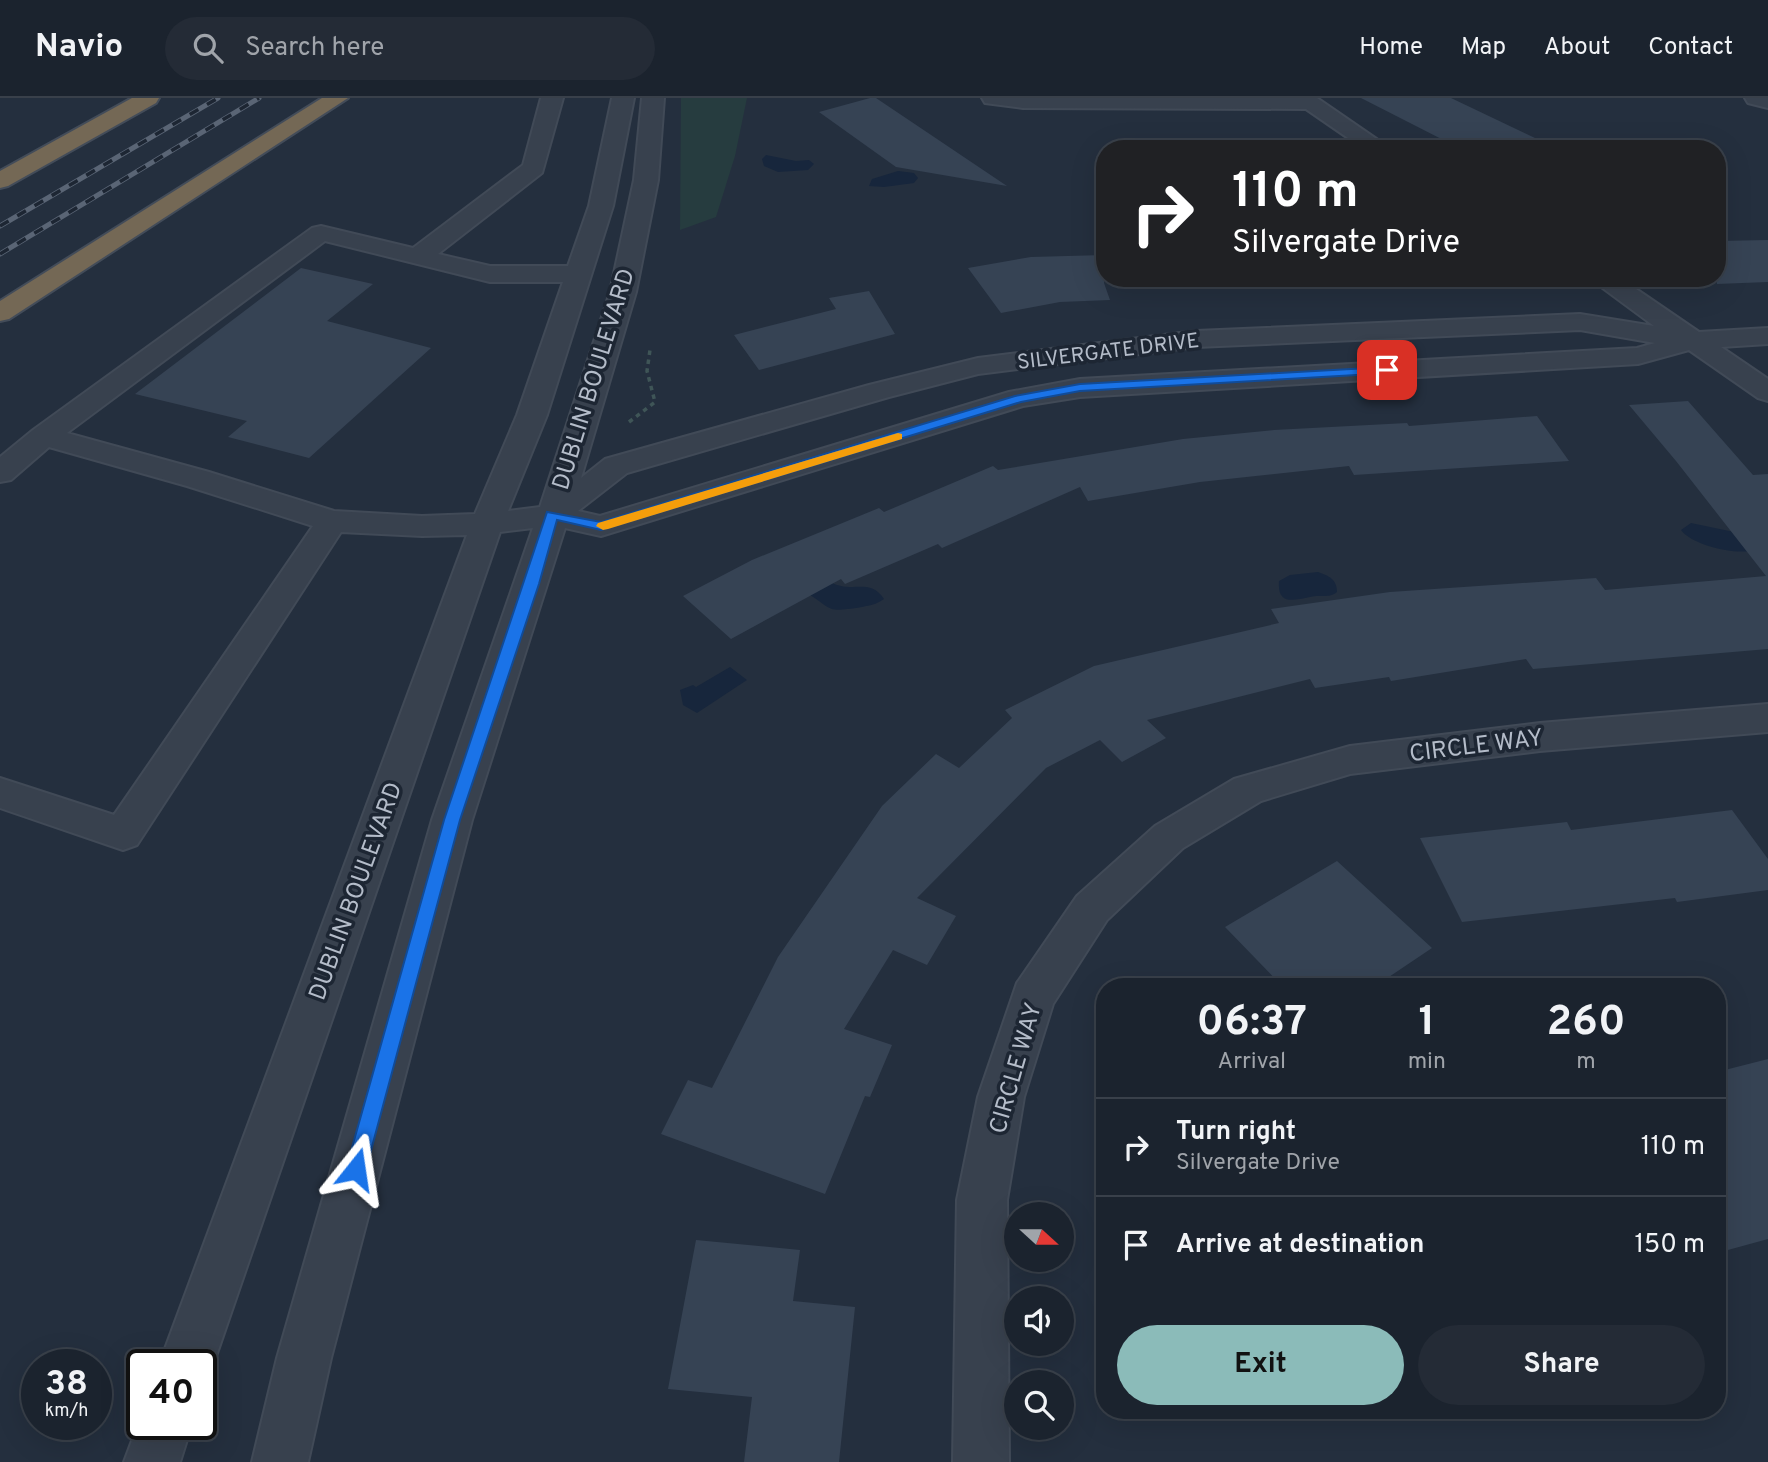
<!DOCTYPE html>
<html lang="en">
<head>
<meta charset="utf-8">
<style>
	:root { --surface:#1b232e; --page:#242b36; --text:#f1f3f6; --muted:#a0a4aa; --line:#39404a; --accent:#8bbbb9 }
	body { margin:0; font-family:Overpass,sans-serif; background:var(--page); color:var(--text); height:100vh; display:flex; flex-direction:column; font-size:26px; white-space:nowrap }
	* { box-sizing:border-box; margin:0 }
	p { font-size:23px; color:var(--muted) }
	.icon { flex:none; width:38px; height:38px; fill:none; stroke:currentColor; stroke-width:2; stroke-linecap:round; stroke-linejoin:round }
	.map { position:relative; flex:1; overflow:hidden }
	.panel { position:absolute; left:1096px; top:880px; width:630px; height:441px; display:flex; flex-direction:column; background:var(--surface); border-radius:28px; box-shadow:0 7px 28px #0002,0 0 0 2px var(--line) }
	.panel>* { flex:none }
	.top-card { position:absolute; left:1096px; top:42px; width:630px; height:147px; border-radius:28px; box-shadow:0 7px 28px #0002,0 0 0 2px var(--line); background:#202124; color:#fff; overflow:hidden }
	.needle { width:46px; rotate:111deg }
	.tools { position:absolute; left:1004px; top:1104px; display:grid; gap:14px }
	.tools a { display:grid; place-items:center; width:70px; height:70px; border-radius:50%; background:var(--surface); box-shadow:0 7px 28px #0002,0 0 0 2px var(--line); font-size:35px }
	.speed { position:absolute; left:21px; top:1251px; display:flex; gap:14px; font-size:35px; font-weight:700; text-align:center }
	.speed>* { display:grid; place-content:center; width:91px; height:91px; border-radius:50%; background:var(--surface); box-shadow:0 7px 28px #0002,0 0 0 2px var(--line); line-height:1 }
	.speed small { font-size:18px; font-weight:400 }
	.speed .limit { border:4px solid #111; border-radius:10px; background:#fff; color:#111 }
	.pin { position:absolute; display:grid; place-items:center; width:60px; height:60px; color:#fff; margin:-30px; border-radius:14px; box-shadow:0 4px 10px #0006 }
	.me { position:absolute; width:77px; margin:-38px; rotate:15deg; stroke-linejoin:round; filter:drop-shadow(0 0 5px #0008) }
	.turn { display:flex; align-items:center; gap:24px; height:147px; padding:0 21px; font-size:32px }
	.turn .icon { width:91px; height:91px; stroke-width:2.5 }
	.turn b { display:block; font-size:49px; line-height:60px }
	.eta { display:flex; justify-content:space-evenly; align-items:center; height:119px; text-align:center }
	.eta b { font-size:42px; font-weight:700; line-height:49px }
	.action { display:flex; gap:14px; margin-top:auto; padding:14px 21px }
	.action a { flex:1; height:80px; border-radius:42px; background:var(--accent); color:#111; font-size:28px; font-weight:700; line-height:80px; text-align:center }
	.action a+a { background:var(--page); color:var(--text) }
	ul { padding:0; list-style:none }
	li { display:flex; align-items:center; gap:21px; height:98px; padding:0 21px; border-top:2px solid var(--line) }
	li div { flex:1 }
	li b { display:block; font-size:26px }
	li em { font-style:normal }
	header { display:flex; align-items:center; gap:42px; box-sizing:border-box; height:98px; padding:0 35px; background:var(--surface); border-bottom:2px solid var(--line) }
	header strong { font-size:33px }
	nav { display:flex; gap:38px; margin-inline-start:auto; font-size:24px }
	.search { width:490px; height:63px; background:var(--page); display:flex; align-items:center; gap:18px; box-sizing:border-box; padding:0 24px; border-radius:38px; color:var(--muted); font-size:26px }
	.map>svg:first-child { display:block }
</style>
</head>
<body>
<header>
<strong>Navio</strong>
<div class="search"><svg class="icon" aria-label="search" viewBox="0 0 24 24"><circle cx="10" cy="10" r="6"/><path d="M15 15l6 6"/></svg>Search here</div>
<nav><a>Home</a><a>Map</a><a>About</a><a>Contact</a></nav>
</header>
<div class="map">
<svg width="1768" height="1364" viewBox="0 0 1768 1364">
	<rect width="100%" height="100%" fill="#242f3e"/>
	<path fill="#263c3f" d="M681,0H747L735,58L716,119L680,132Z"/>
	<path fill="#17263c" d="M766,57L796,63L809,62L814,66L808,72L778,74L764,68L762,61Z
		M898,73L914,75L918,80L914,85L884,89L869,88L872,81Z
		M1691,425L1734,434L1750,453C1732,456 1692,447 1681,432Z
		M1318,474C1329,478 1337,481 1337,494C1329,501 1320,496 1310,499C1294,502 1277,508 1279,483L1290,477Z
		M827,482C851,498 869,478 884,501C875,507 871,507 862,509C824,515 835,512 804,493Z
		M730,569L747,582L697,615L683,607L680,592L693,587L696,589Z"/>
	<path fill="#364354" d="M870,0H876L1007,88L896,69L819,14Z
		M1361,0H1451L1558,51H1461Z
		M1768,142V184L1717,186V143Z
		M1104,157V185L1110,202L1060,204L1001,215L968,170L1031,159Z
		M301,170L373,186L327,223L431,250L309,360L228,339L247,323L135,296Z
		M869,193L895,236L759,272L734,237L836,211L829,200Z
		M1688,303L1753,377L1768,376V551L1533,571L1526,561L1391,583L1389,579L1315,590L1310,581L1147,622L1166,640L1122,664L1100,642L1046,670L917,800L956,818L927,867L893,852L844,931L892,947L870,999L865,998L825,1096L661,1036L688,982L712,990L778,859L882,708L936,656L959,670L1012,620L1005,612L1094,568L1279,525L1271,511L1390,494L1596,480L1605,492L1766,478L1676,363L1629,307Z
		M1537,318L1569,363L1354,377L1349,368L1200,384L1088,403L1080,389L942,450L938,446L845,486L841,481L731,541L683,498L752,462L879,410L884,414L993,368L998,372L1183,341L1274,332L1407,325L1409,328Z
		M1732,712L1768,761V792L1677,804L1675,800L1462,824L1420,740L1567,724L1571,732Z
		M1337,763L1432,850L1374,889H1283L1225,829Z
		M1768,961V1141L1717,1155V974Z
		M696,1142L800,1152L793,1203L855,1209L839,1364H744L752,1299L668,1291Z"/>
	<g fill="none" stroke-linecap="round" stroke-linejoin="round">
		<defs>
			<path id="minor" d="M541,0H563L542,75L438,156L490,168H568L589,108L612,0H634L613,108L547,317L508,413L540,409L610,194L634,82L642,0H664L658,82L636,194L581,380L605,361L869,287L978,260L1196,233L1580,216L1654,228L1589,180H1620L1699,234L1768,230V246L1721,249L1768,281V303L1758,300L1689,252L1638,266L1080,299L1023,308L601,438L565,430L472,722L331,1260L308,1364H252L277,1260L432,722L533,430L500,434L213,1267L205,1286L201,1287V1267H159L467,437L422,438L341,434L137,747L123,752L0,710V680L114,717L313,428L187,388L49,349L11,382L0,384V359L33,332L312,130L321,128L413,150L523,67ZM325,143L490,184H563L517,317L475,416L422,418L334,413L209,374L67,335ZM1580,232L1655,245L1637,250L1080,281L1009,294L600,418L578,413L627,375L889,299L978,276L1196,249Z
				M982,0H1317L1391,51H1364L1306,11L1023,10L985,5Z
				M1745,0H1768V10L1748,5Z
				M1768,606V634L1540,653L1350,676L1261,703L1183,750L1107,822L1053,906L1024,999L1007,1102L1009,1364H953L957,1102L978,999L1017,885L1077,798L1155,728L1234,681L1350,648L1540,625Z
				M142,1316V1326H192L180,1364H124Z"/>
			<path id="highway" d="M132,0H159L156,5L8,88L0,90V73Z
				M322,0H348L9,221L0,223V203Z"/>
		</defs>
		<use href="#minor" stroke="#414a57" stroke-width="4"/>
		<use href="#highway" stroke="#434c59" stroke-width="4"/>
		<path stroke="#3f5557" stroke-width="3.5" stroke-dasharray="4.5 4.5" stroke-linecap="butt" d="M629,324L655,304L647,273L650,252"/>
		<use href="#minor" fill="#38414e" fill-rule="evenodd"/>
		<use href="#highway" fill="#746855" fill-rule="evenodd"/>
		<defs>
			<path id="rail" d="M0,128L218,0
				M0,156L259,0"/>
		</defs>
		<use href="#rail" stroke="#5a6575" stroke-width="5"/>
		<use href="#rail" stroke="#1d2633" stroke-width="3.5" stroke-dasharray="10" stroke-linecap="butt"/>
	</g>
	<path fill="#1a73e8" stroke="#114b97" stroke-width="2" d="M1387,269L1393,272L1391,275L1080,293L1021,304L601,432L557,422L539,486L460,722L366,1071L363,1078L356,1081L349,1078L346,1071L444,722L547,414L601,424L1015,298L1080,286Z"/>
	<path fill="#f59e0b" d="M898,335L902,336V341L608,431L603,432L596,428L598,425Z"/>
	<g text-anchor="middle" stroke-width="7" stroke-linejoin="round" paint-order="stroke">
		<g font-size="21" fill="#b4bcc9" stroke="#1d2633">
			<text transform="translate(1108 253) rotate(-7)" y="7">SILVERGATE DRIVE</text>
		</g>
		<g font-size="24" fill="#b4bcc9" stroke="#1d2633">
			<text transform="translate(593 281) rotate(-73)" y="8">DUBLIN BOULEVARD</text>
			<text transform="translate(1476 647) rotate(-7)" y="8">CIRCLE WAY</text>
			<text transform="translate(355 793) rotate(-70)" y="8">DUBLIN BOULEVARD</text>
			<text transform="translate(1015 970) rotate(-74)" y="8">CIRCLE WAY</text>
		</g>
	</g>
</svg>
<div class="tools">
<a><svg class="needle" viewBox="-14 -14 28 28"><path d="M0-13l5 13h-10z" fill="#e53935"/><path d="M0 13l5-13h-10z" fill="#a0a4aa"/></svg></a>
<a><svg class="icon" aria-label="sound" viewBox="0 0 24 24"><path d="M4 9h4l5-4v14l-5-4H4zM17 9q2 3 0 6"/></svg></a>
<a><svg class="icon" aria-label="search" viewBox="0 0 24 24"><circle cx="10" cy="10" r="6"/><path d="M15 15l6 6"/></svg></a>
</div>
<div class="speed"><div>38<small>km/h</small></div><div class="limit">40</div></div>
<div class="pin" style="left:1387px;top:272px;background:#d93025"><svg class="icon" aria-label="arrive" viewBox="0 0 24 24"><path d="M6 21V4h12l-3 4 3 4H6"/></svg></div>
<svg class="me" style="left:356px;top:1071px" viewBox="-20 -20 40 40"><path d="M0-17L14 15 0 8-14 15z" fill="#1a73e8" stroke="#fff" stroke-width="4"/></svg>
<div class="top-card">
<div class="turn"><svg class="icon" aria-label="right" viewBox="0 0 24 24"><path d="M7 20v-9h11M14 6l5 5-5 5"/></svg><div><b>110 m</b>Silvergate Drive</div></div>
</div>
<section class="panel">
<div class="eta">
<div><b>06:37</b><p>Arrival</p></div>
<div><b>1</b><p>min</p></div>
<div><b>260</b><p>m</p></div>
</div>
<ul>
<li><svg class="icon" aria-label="right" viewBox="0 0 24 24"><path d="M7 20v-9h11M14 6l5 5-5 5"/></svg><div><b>Turn right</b><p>Silvergate Drive</p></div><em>110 m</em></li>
<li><svg class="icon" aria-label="arrive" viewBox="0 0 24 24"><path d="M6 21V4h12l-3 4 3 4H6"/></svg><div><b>Arrive at destination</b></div><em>150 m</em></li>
</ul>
<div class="action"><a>Exit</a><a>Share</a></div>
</section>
</div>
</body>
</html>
